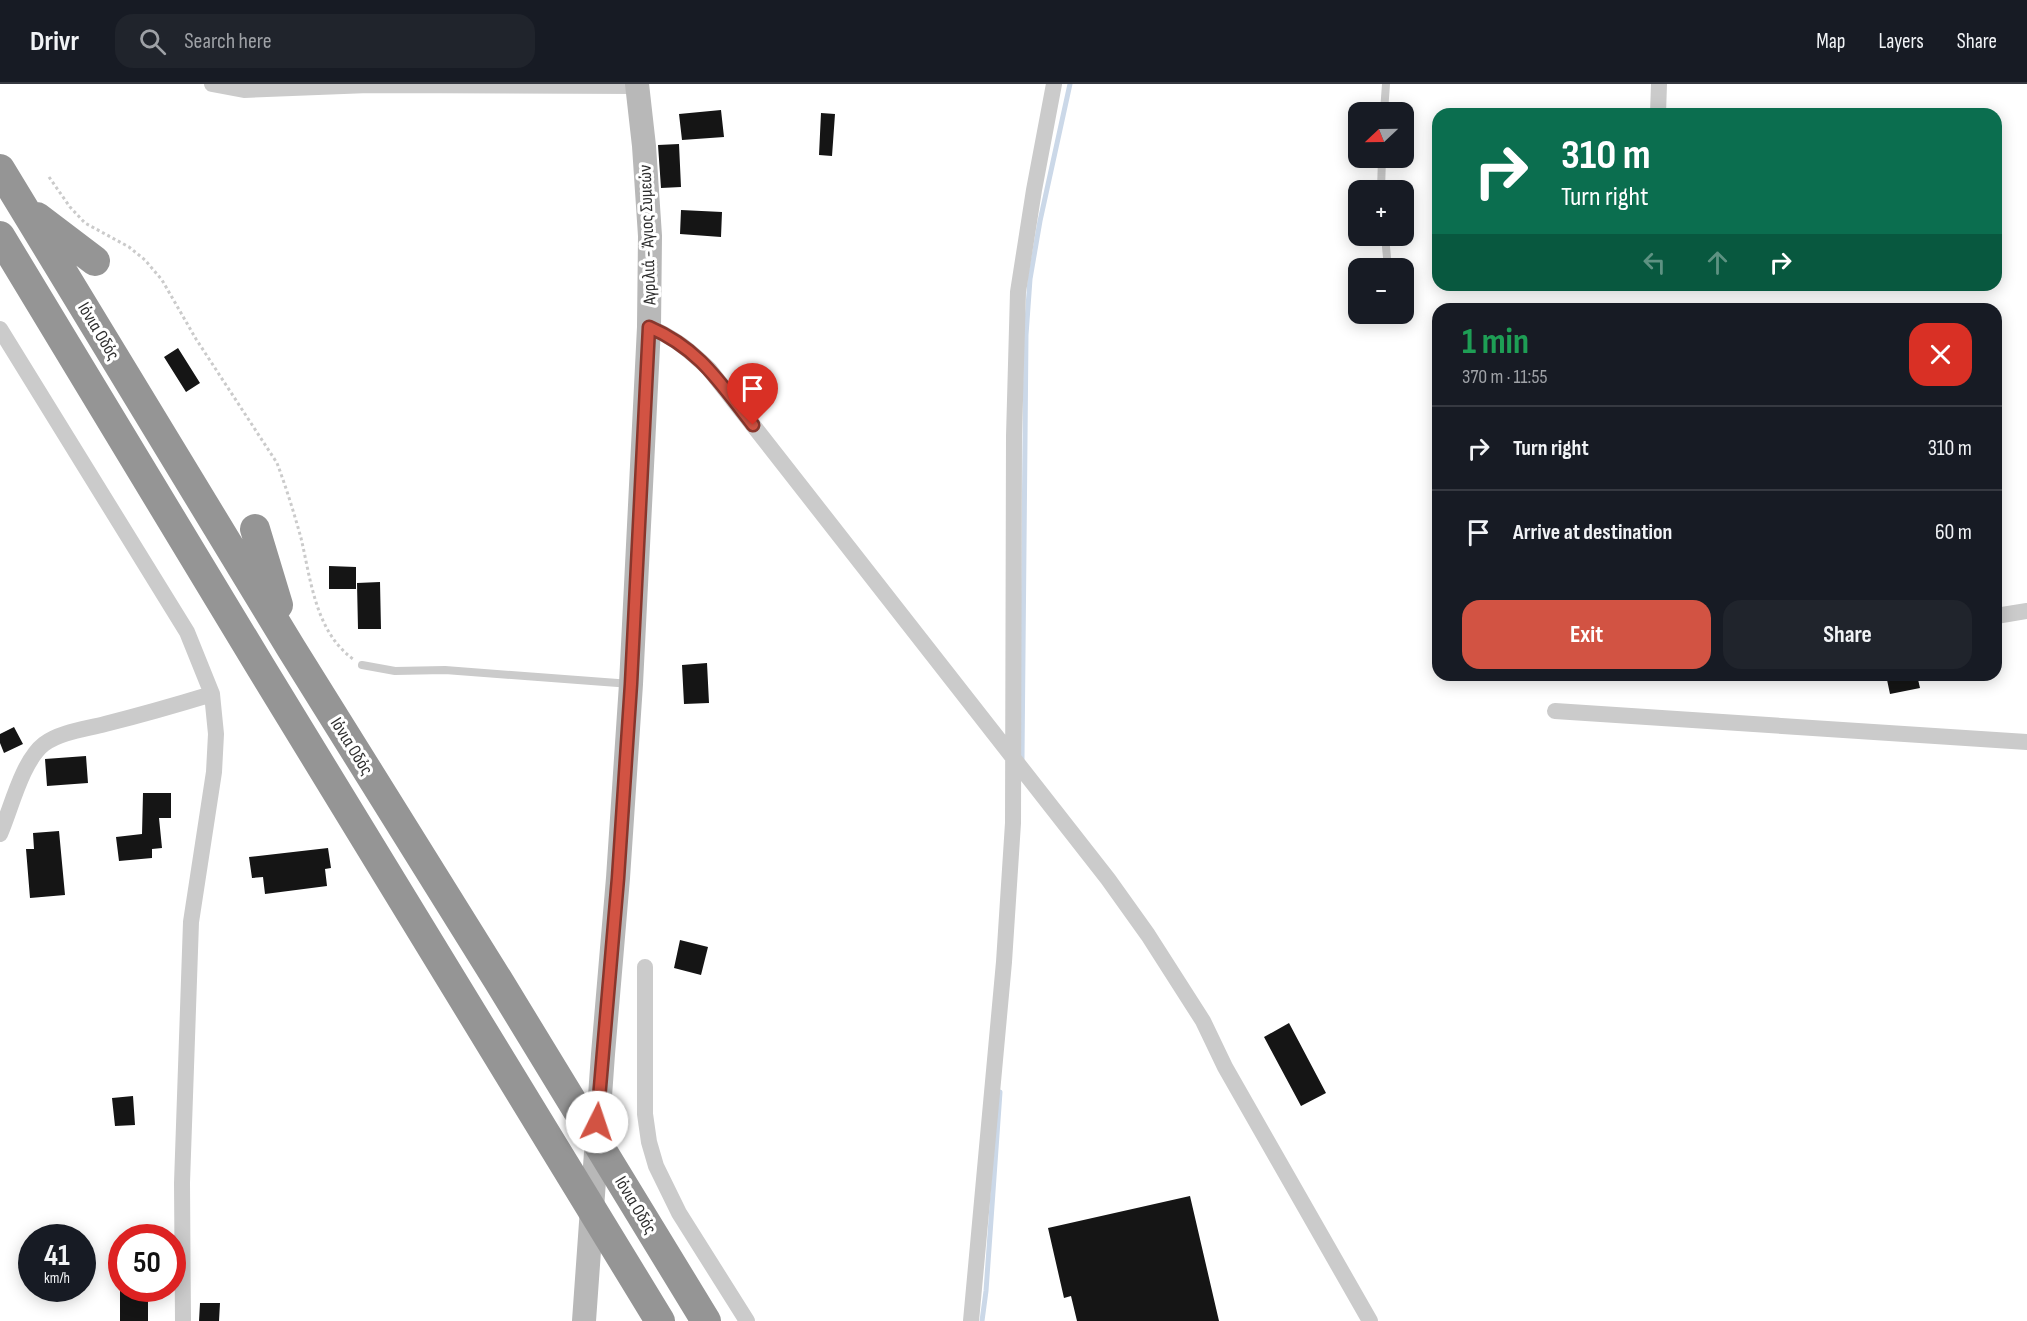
<!DOCTYPE html>
<html lang="en">
<head>
<meta charset="utf-8">
<style>
	:root { --surface:#171b24; --page:#20242c; --text:#f1f3f6; --muted:#9ea1a6; --line:#363941; --accent:#d25343 }
	body { margin:0; font-family:"Sofia Sans Condensed",sans-serif; background:var(--page); color:var(--text); height:100vh; display:flex; flex-direction:column; font-size:22px; white-space:nowrap }
	* { box-sizing:border-box; margin:0 }
	p { font-size:20px; color:var(--muted) }
	.icon { flex:none; width:33px; height:33px; fill:none; stroke:currentColor; stroke-width:2; stroke-linecap:round; stroke-linejoin:round }
	.map { position:relative; flex:1; overflow:hidden }
	.panel { position:absolute; left:1432px; top:219px; width:570px; height:378px; display:flex; flex-direction:column; background:var(--surface); border-radius:18px; box-shadow:0 3px 15px #0003 }
	.panel>* { flex:none }
	.top-card { position:absolute; left:1432px; top:24px; width:570px; height:183px; border-radius:18px; box-shadow:0 3px 15px #0003; background:#0b6e4f; color:#fff; overflow:hidden }
	.needle { width:39px; rotate:248deg }
	.buttons { position:absolute; left:1348px; top:18px; display:grid; gap:12px }
	.buttons a { display:grid; place-items:center; width:66px; height:66px; border-radius:12px; background:var(--surface); box-shadow:0 3px 15px #0003; font-size:30px }
	.speed { position:absolute; left:18px; top:1140px; display:flex; gap:12px; font-size:30px; font-weight:700; text-align:center }
	.speed>* { display:grid; place-content:center; width:78px; height:78px; border-radius:50%; background:var(--surface); box-shadow:0 3px 15px #0003; line-height:1 }
	.speed small { font-size:15px; font-weight:400 }
	.speed .limit { border:9px solid #d22; background:#fff; color:#111 }
	.pin { position:absolute; display:grid; place-items:center; width:51px; height:51px; color:#fff; margin:-62px -26px; border-radius:50% 50% 50% 0; rotate:-45deg; box-shadow:0 0 6px #0007 }
	.pin .icon { rotate:45deg }
	.me { position:absolute; width:66px; margin:-33px; rotate:4deg; stroke-linejoin:round; filter:drop-shadow(0 0 4px #0008) }
	.turn { display:flex; align-items:center; gap:21px; height:126px; padding:0 30px; font-size:27px }
	.turn .icon { width:78px; height:78px; stroke-width:2.5 }
	.turn b { display:block; font-size:42px; line-height:51px }
	.lanes { display:flex; align-items:center; height:57px; padding:0 30px; background:#0003; justify-content:center; gap:30px; direction:ltr }
	.lanes .off { opacity:.35 }
	.round { display:grid; place-items:center; flex:none; width:63px; height:63px; border-radius:18px; background:var(--page) }
	.head { display:flex; align-items:center; justify-content:space-between; height:102px; padding:0 30px }
	h1 { font-size:36px; font-weight:700; line-height:45px; color:#1e9e55 }
	.primary-button { display:flex; gap:12px; margin-top:auto; padding:12px 30px }
	.primary-button a { flex:1; height:69px; border-radius:18px; background:var(--accent); color:#fff; font-size:24px; font-weight:700; line-height:69px; text-align:center }
	.primary-button a+a { background:var(--page); color:var(--text) }
	ul { padding:0; list-style:none }
	li { display:flex; align-items:center; gap:18px; height:84px; padding:0 30px; border-top:2px solid var(--line) }
	li div { flex:1 }
	li b { display:block; font-size:22px }
	li em { font-style:normal }
	header { display:flex; align-items:center; gap:36px; box-sizing:border-box; height:84px; padding:0 30px; background:var(--surface); border-bottom:2px solid var(--line) }
	header strong { font-size:28px }
	nav { display:flex; gap:33px; margin-inline-start:auto; font-size:21px }
	.search { width:420px; height:54px; background:var(--page); display:flex; align-items:center; gap:15px; box-sizing:border-box; padding:0 21px; border-radius:18px; color:var(--muted); font-size:22px }
	.map>svg:first-child { display:block }
</style>
</head>
<body>
<header>
<strong>Drivr</strong>
<div class="search"><svg class="icon" aria-label="search" viewBox="0 0 24 24"><circle cx="10" cy="10" r="6"/><path d="M15 15l6 6"/></svg>Search here</div>
<nav><a>Map</a><a>Layers</a><a>Share</a></nav>
</header>
<div class="map">
<svg width="2027" height="1237" viewBox="0 0 2027 1237">
	<rect width="100%" height="100%" fill="#fff"/>
	<g fill="none" stroke-linecap="round" stroke-linejoin="round">
		<path stroke="#cbd8e8" stroke-width="5" d="M1022,675L1026,251L1030,195L1040,137L1070,0
			M982,1237L986,1207L1000,1008"/>
	</g>
	<path fill="#151515" d="M721,26L724,53L682,56L679,30Z
		M821,29L835,30L832,72L819,71Z
		M679,60L681,103L661,104L658,61Z
		M681,126L722,128L721,153L680,150Z
		M178,264L200,299L186,308L164,273Z
		M329,482L356,483V505H329Z
		M380,498L381,545H358L357,499Z
		M707,579L709,619L684,620L682,581Z
		M1886,591H1917L1920,604L1890,610Z
		M14,643L23,660L4,669L0,659V650Z
		M86,672L88,699L47,702L45,675Z
		M143,709H171V734H159L162,764L152,765V774L119,777L116,753L142,750Z
		M59,747L65,811L30,814L26,765H34L33,749Z
		M328,764L331,784L325,785L327,802L265,810L263,793L252,794L249,773Z
		M680,856L708,863L701,891L674,884Z
		M1289,939L1326,1009L1301,1022L1264,953Z
		M133,1012L135,1041L115,1042L112,1014Z
		M1190,1112L1219,1237H1077L1071,1212L1064,1214L1048,1144Z
		M120,1207H148V1237H120Z
		M200,1219H220L219,1237H199Z"/>
	<g fill="none" stroke-linecap="round" stroke-linejoin="round">
		<path stroke="#cbcbcb" stroke-width="3" stroke-dasharray="3 3" stroke-linecap="butt" d="M49,93L70,123L85,139L129,163L145,176L162,196L196,255L277,379C286,403 294,429 301,454C311,496 315,547 353,575"/>
		<path stroke="#cbcbcb" stroke-width="8" d="M1384,28L1386,0
			M1381,106L1382,74
			M1385,152L1388,184
			M362,581L395,587L445,586L631,600"/>
		<path stroke="#cbcbcb" stroke-width="16" d="M212,0L244,6L369,1L637,2
			M1658,30L1659,0
			M649,243C675,254 689,266 709,285L1108,795L1148,851L1203,937L1225,983L1370,1237
			M0,245L187,548L212,610L216,650L214,688L191,838L182,1099L183,1237
			M1996,532L2027,527
			M1555,627L2027,658
			M0,750C11,725 22,677 44,660C60,648 86,645 105,640C141,631 176,621 212,610
			M645,883V1030L649,1058L656,1082L679,1129L747,1237
			M971,1237L1004,878L1013,739L1014,352L1018,208L1034,106L1054,0"/>
		<path stroke="#b8b8b8" stroke-width="24" d="M584,1237L603,970L618,794L631,600L649,243L650,152L644,62L637,0"/>
		<path stroke="#959595" stroke-width="30" d="M0,85L291,564L498,896L706,1237
			M37,133L95,177
			M0,152L260,582L660,1237
			M255,445L278,521"/>
	</g>
	<g fill="none" stroke-linecap="round" stroke-linejoin="round">
		<defs>
			<path id="route" d="M597,1038L618,794L631,600L649,243C700,265 720,299 753,341"/>
		</defs>
		<use href="#route" stroke="#88362c" stroke-width="15"/>
		<use href="#route" stroke="#d25343" stroke-width="10"/>
	</g>
	<g text-anchor="middle" stroke-width="6" stroke-linejoin="round" paint-order="stroke">
		<g font-size="18" fill="#2e2e2e" stroke="#fff">
			<text transform="translate(647 151) rotate(-92)" y="6">Αγριλιά - Άγιος Συμεών</text>
			<text transform="translate(99 247) rotate(59)" y="6">Ιόνια Οδός</text>
			<text transform="translate(352 662) rotate(58)" y="6">Ιόνια Οδός</text>
			<text transform="translate(636 1121) rotate(59)" y="6">Ιόνια Οδός</text>
		</g>
	</g>
</svg>
<div class="buttons">
<a><svg class="needle" viewBox="-14 -14 28 28"><path d="M0-13l5 13h-10z" fill="#e53935"/><path d="M0 13l5-13h-10z" fill="#9ea1a6"/></svg></a>
<a>+</a>
<a>−</a>
</div>
<div class="speed"><div>41<small>km/h</small></div><div class="limit">50</div></div>
<div class="pin" style="left:753px;top:341px;background:#d93025"><svg class="icon" aria-label="arrive" viewBox="0 0 24 24"><path d="M6 21V4h12l-3 4 3 4H6"/></svg></div>
<svg class="me" style="left:597px;top:1038px" viewBox="-20 -20 40 40"><circle r="19" fill="#fff"/><path d="M0-13L10 11 0 6-10 11z" fill="#d25343"/></svg>
<div class="top-card">
<div class="turn"><svg class="icon" aria-label="right" viewBox="0 0 24 24"><path d="M7 20v-9h11M14 6l5 5-5 5"/></svg><div><b>310 m</b>Turn right</div></div>
<div class="lanes"><svg class="icon off" aria-label="left" viewBox="0 0 24 24"><path d="M17 20v-9H6M10 6l-5 5 5 5"/></svg><svg class="icon off" aria-label="ahead" viewBox="0 0 24 24"><path d="M12 20V5M6 11l6-6 6 6"/></svg><svg class="icon" aria-label="right" viewBox="0 0 24 24"><path d="M7 20v-9h11M14 6l5 5-5 5"/></svg></div>
</div>
<section class="panel">
<div class="head"><div><h1>1 min</h1><p>370 m · 11:55</p></div><a class="round" style="background:#d93025;color:#fff"><svg class="icon" aria-label="close" viewBox="0 0 24 24"><path d="M6 6l12 12M18 6L6 18"/></svg></a></div>
<ul>
<li><svg class="icon" aria-label="right" viewBox="0 0 24 24"><path d="M7 20v-9h11M14 6l5 5-5 5"/></svg><div><b>Turn right</b></div><em>310 m</em></li>
<li><svg class="icon" aria-label="arrive" viewBox="0 0 24 24"><path d="M6 21V4h12l-3 4 3 4H6"/></svg><div><b>Arrive at destination</b></div><em>60 m</em></li>
</ul>
<div class="primary-button"><a>Exit</a><a>Share</a></div>
</section>
</div>
</body>
</html>
